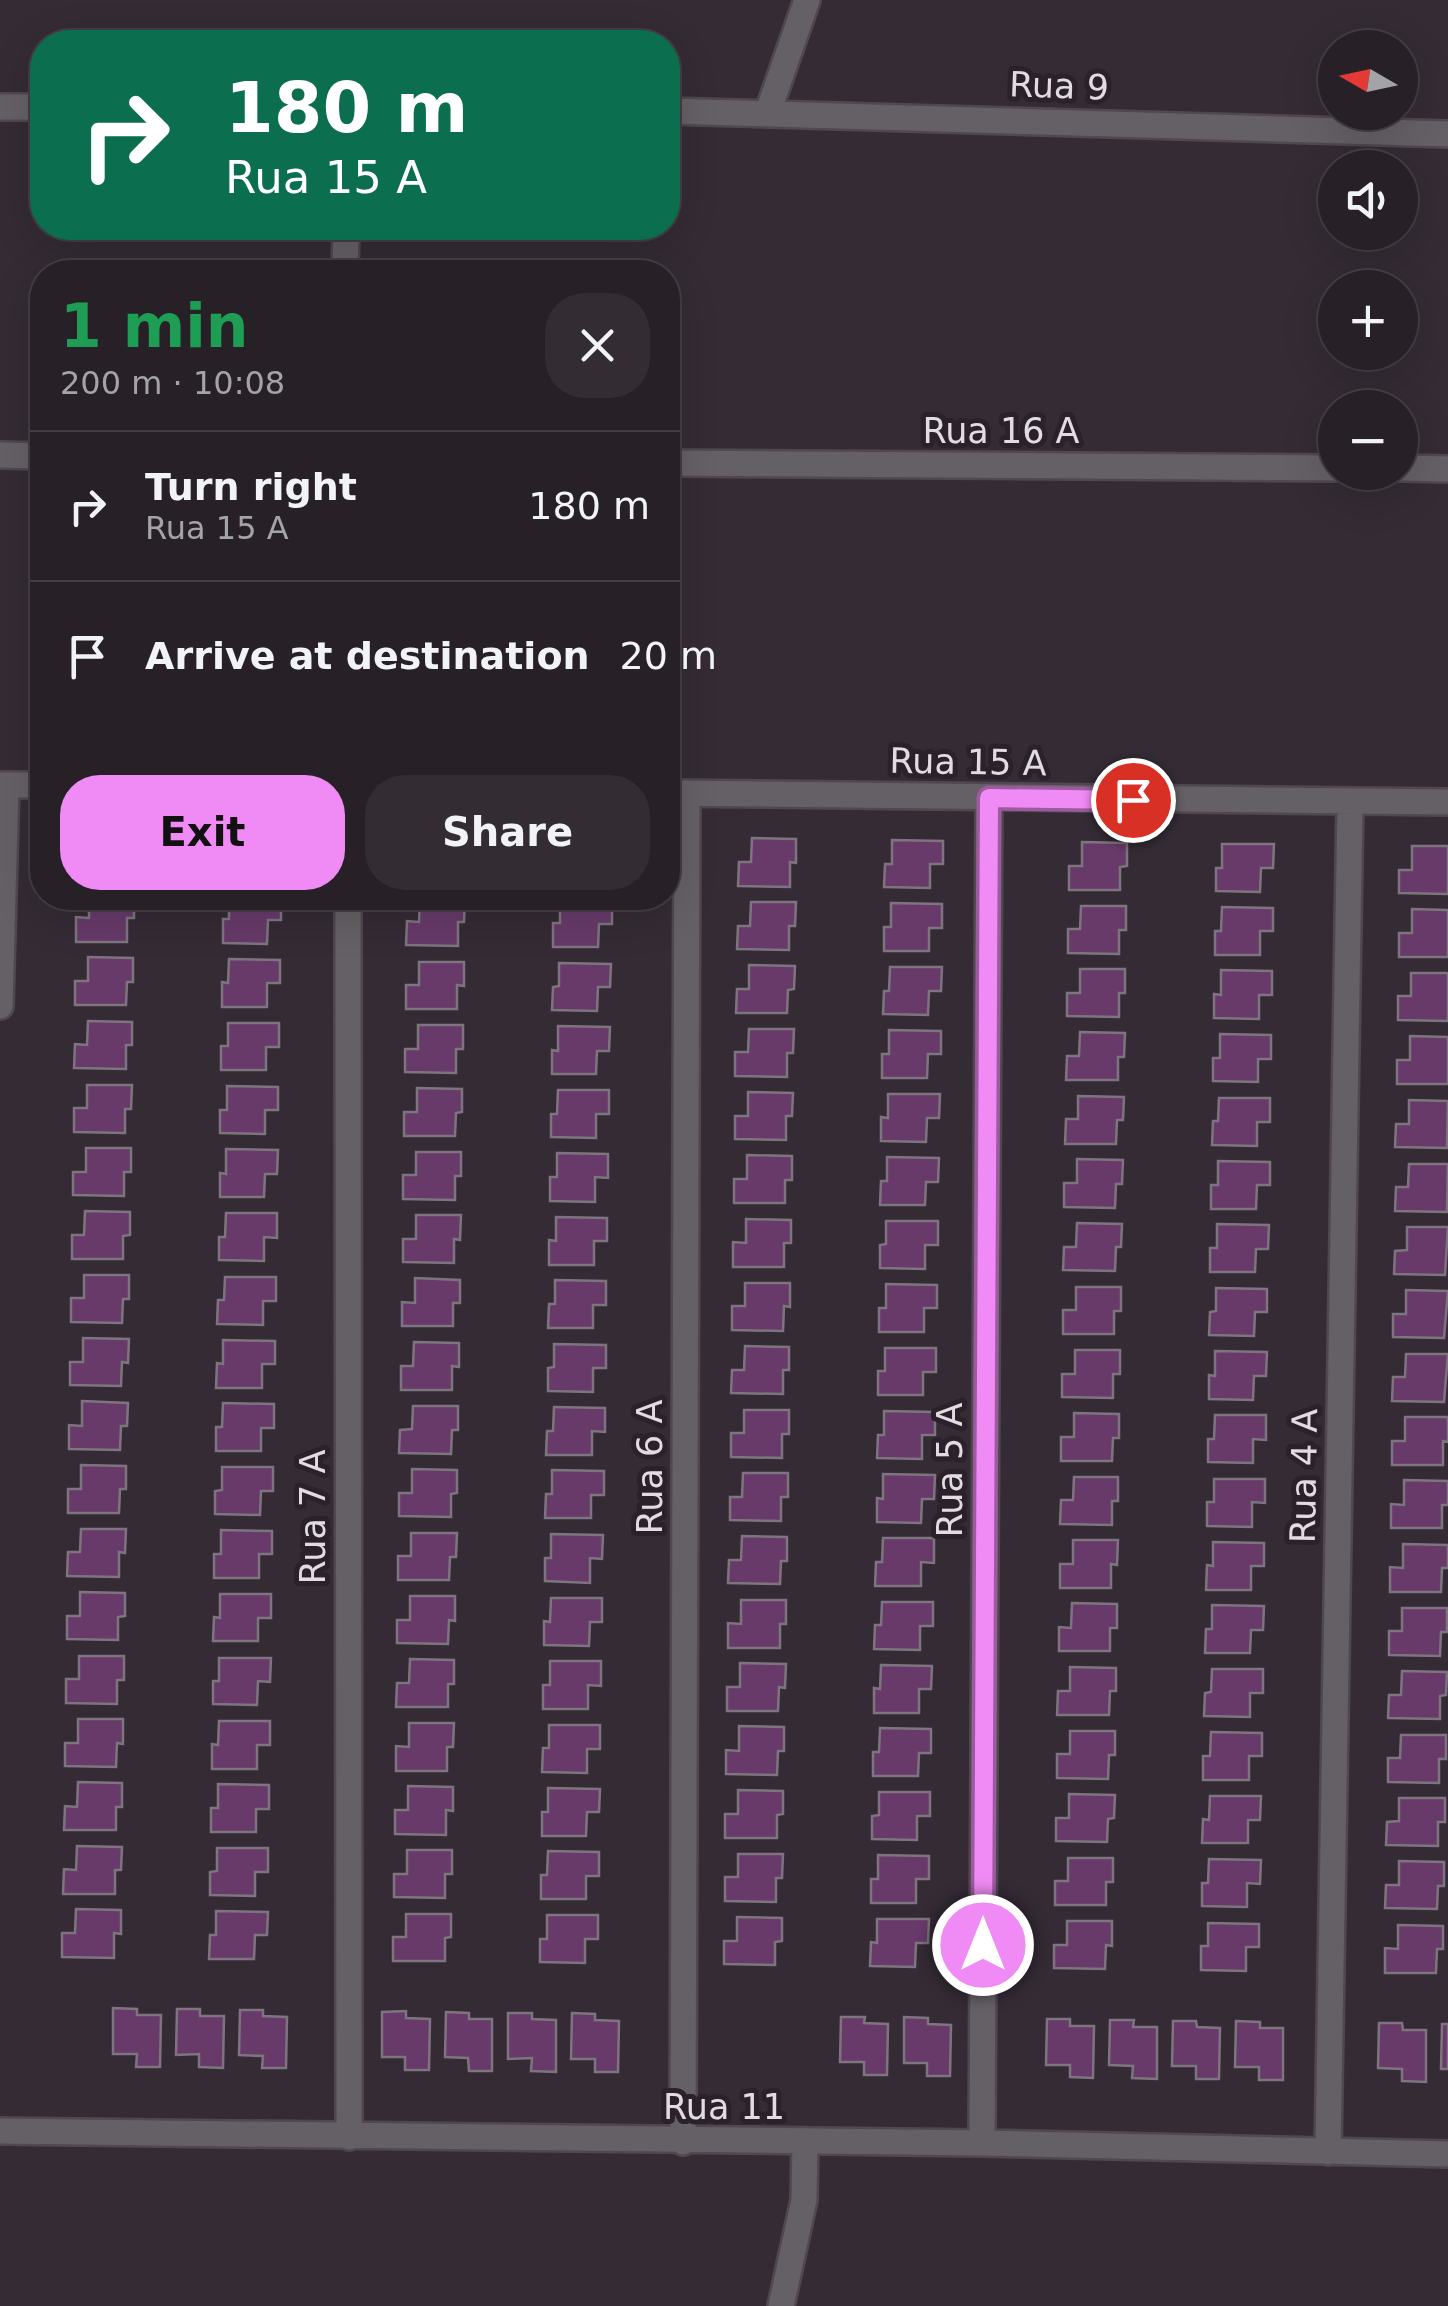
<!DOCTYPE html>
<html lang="en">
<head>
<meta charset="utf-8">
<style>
	:root { --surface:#272027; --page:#332d33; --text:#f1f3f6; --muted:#a4a3a7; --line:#433e44; --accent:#f08bf5 }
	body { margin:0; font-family:"DejaVu Sans",sans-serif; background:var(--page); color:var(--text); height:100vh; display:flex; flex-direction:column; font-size:38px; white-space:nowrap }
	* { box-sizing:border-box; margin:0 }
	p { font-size:32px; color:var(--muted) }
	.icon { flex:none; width:55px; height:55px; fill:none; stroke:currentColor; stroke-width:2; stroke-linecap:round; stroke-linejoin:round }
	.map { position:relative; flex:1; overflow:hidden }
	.details { position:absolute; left:30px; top:260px; width:650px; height:650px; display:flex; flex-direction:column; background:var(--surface); border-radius:40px; box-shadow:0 10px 40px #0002,0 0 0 2px var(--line) }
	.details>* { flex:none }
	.banner { position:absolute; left:30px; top:30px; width:650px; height:210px; border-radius:40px; box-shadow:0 10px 40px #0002,0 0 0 2px var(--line); background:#0b6e4f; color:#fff; overflow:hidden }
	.needle { width:65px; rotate:279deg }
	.tools { position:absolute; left:1318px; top:30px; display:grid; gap:20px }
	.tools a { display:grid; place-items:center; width:100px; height:100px; border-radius:50%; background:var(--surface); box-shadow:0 10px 40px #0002,0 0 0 2px var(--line); font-size:50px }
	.pin { position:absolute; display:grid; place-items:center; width:85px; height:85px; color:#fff; margin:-42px; border:5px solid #fff; border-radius:50%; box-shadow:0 2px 10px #0007 }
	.me { position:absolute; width:110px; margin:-55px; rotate:0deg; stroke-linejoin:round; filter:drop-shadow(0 0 8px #0008) }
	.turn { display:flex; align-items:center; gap:35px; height:210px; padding:0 30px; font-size:45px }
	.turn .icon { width:130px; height:130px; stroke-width:2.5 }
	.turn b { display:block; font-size:70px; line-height:85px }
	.round { display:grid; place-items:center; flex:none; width:105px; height:105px; border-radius:40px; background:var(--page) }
	.overview { display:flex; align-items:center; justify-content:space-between; height:170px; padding:0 30px }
	h1 { font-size:60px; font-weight:600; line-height:75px; color:#1e9e55 }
	.primary-button { display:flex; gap:20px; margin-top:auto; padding:20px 30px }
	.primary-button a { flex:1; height:115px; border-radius:40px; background:var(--accent); color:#111; font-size:40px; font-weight:600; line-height:115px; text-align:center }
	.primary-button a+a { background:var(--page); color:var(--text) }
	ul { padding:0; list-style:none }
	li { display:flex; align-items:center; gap:30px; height:150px; padding:0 30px; border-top:2px solid var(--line) }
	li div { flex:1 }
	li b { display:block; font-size:38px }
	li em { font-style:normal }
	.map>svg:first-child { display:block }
</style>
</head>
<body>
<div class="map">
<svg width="1448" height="2306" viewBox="0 0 1448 2306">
	<rect width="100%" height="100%" fill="#342b34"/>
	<path fill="#673a69" stroke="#7e747f" stroke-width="2.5" d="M752,838L796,839V863L790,862V887L738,886L739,862H751Z
		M892,840L943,841V864H930V888L884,887L885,864H892Z
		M1082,842L1127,843V866L1120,867V890H1069V866H1082Z
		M1222,844H1274L1273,868H1261L1260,892L1216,891V868H1222Z
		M1412,846H1448V894L1399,893V870H1412Z
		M89,898H134V918H127V942H76V917L89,918Z
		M229,898H281V920H268L267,944L223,943V919H229Z
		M420,898L465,899L464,922H458V946L406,945L407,921L419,922Z
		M560,899L612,900V924H599L598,947H553V923H560Z
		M751,902H796L795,926H789V950L737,949L738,926H750Z
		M891,903L942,904V928H929V951H884V927H891Z
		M1081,906H1126V930H1119V954L1068,953V929H1080Z
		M1222,907L1273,908V931H1260V955H1215V931H1221Z
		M1412,909L1448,910V957H1399V933H1412Z
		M88,957L133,958V982H127L126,1005H75V981H88Z
		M229,959L280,960V983H267V1007H222V982L228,983Z
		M419,962H464V986L457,985V1009H406V985H419Z
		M559,963L611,964L610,987H598L597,1011L552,1010L553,987L559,986Z
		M749,965L795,966L794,989L788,990L787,1013H736L737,989H749Z
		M890,967H942L941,991H929L928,1015L883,1014L884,991H889Z
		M1080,969H1125V993H1119V1017L1067,1016V993H1080Z
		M1221,970L1272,971V995H1259V1019L1214,1018V994L1221,995Z
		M1411,973H1448V1021L1398,1020V996H1411Z
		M88,1021L132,1022V1045H126V1069L74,1068L75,1044L87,1045Z
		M228,1023H279V1047H266V1070H221V1046H228Z
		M418,1025H463V1049H456V1073L405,1072V1049H418Z
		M558,1026L610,1027L609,1051H597L596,1074H552V1050L558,1051Z
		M749,1029H794L793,1053H787V1077L735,1076V1052H748Z
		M889,1030L941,1031V1054H928L927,1078H882V1054H889Z
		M1080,1032L1125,1033L1124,1057H1118V1080H1066L1067,1056H1079Z
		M1220,1034L1271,1035V1059H1258V1082L1213,1081V1058H1220Z
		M1410,1036L1448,1037V1084H1397V1060H1410Z
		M87,1085H132L131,1109H125V1133L74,1132V1108H87Z
		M227,1086L278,1087V1110H265V1134L220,1133V1110H227Z
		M417,1088L462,1089V1112L456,1113L455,1136H404V1112H417Z
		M558,1090H609V1114H596V1138L551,1137V1114H557Z
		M748,1092L793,1093L792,1116H786V1140L735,1139V1116H748Z
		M888,1094H940L939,1118H927L926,1142L881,1141V1117L888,1118Z
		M1078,1096L1124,1097L1123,1120H1117L1116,1144H1065L1066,1119H1078Z
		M1219,1098H1270V1122H1257V1146L1212,1145L1213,1121H1218Z
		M1409,1100L1448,1101L1447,1148L1395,1147L1396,1124H1409Z
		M86,1148H131V1172H124V1196L73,1195V1172H86Z
		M226,1149L278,1150L277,1174H265L264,1197H220V1173L226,1174Z
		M416,1152H461V1176H455V1200L403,1199V1175H416Z
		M557,1153L608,1154V1178L595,1177V1202L550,1201V1177H557Z
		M747,1155L792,1156V1180H785V1203H734V1179H747Z
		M887,1157L939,1158L938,1182H926L925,1205H880L881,1181H887Z
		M1077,1159L1123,1160L1122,1184H1116L1115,1208L1064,1207V1183H1077Z
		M1218,1161L1270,1162V1185H1257L1256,1209H1211V1185H1218Z
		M1409,1164H1448L1447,1212L1395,1211L1396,1187H1408Z
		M85,1211L130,1212V1235L123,1236V1259H72V1235H84Z
		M226,1213H277V1238L264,1237V1261L219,1260V1237H225Z
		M416,1215H461L460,1240L454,1239V1263L403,1262V1239H416Z
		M556,1217L607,1218V1241H594V1265H549V1240L556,1241Z
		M746,1219L791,1220V1243H784V1267H733V1242L746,1243Z
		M886,1221H938V1245H925V1269L880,1268V1245L886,1244Z
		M1077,1223L1122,1224L1121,1247H1116L1115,1271L1063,1270L1064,1247H1076Z
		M1217,1224L1269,1225L1268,1249H1256L1255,1272H1210V1248H1217Z
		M1407,1227H1448L1445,1275L1394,1274L1395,1251L1407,1250Z
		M84,1275H129V1299H123L122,1323L71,1322V1298H84Z
		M225,1277H276V1301H263V1325L217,1324L218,1300H224Z
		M415,1278L460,1280V1303H453V1326H402V1302L415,1303Z
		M555,1280L606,1281V1305H593V1328H548L549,1304H555Z
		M745,1283H790V1307L784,1306L783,1331L732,1330V1306H745Z
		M886,1284L937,1285V1308H924V1332H879V1308H886Z
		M1076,1287H1121V1311H1114V1334H1063V1310H1076Z
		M1216,1288L1267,1289V1312H1255L1254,1336L1209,1335L1210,1312L1216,1311Z
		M1406,1290L1448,1291L1444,1338L1393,1337V1314H1406Z
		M83,1338L129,1339L128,1363L122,1362L121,1386L70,1385V1362H83Z
		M223,1340L275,1341V1364H262V1388H216L217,1363L223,1364Z
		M414,1342L459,1343V1367L452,1366V1390H401V1366H413Z
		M554,1344L606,1345V1368H593V1392L548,1391V1368L554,1367Z
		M745,1346L789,1347V1370H783V1394L731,1393L732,1370H744Z
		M885,1348H936V1372H923V1395H878V1371H885Z
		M1075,1350H1120V1374H1113V1398L1062,1397V1374H1075Z
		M1215,1351L1267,1352L1266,1376H1254L1253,1400L1209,1399V1375L1215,1376Z
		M1406,1354H1448L1444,1402L1392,1401L1393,1377H1405Z
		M82,1401L128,1403L127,1426H121L120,1450L69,1449V1425L82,1426Z
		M223,1403L274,1404V1428H261V1451H216V1427H222Z
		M413,1406H458V1430H452L451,1454L399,1453L400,1430L412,1429Z
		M554,1407L605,1408V1432L592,1431V1455H546L547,1431H553Z
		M744,1410H789V1434H782V1458L731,1457V1433H744Z
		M884,1411L935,1412V1435H922V1459L877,1458L878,1435H884Z
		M1074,1413L1119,1414V1438H1113L1112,1461H1061V1437H1074Z
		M1215,1415H1266V1440L1253,1439V1463L1208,1462V1439H1214Z
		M1405,1417H1448V1442L1443,1441V1465H1392V1441H1405Z
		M81,1465L126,1466V1489H120L119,1513H68V1489H81Z
		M222,1467H273V1491H261L260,1515L215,1514V1491L222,1490Z
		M412,1469L457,1470V1493L451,1494V1517L399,1516V1493H412Z
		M552,1470L604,1471V1495H591V1518H545L546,1494H552Z
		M743,1473H788V1497H781V1521L730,1520V1497H742Z
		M883,1474L935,1475L934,1499H922L921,1523L877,1522V1498L883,1499Z
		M1074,1477H1118V1501H1112V1525L1060,1524L1061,1500H1073Z
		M1214,1479H1265V1503L1252,1502V1527L1207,1526V1502H1214Z
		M1404,1480L1448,1481V1505H1442V1528H1391V1504L1404,1505Z
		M81,1529H126L125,1553L119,1552V1577L67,1576L68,1552H80Z
		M221,1530L272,1531V1554H259V1578H214V1554H221Z
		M411,1533H457L456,1557H450L449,1580H398V1556H411Z
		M551,1534L603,1535L602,1559L590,1558V1583L545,1581V1558H551Z
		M742,1536L787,1537V1561H781L780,1584L728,1583L729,1560H741Z
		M883,1538H934V1563L921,1562V1586H875L876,1562H882Z
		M1073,1540H1118L1117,1565L1111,1564V1588H1060V1564H1073Z
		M1213,1542L1264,1543V1566H1251V1590H1206L1207,1565L1213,1566Z
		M1403,1544L1448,1545V1568H1442L1441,1592H1390V1567L1403,1568Z
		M80,1592L125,1593V1616L118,1617V1640L67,1639V1616H80Z
		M220,1594H271V1618H258V1641H213L214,1617L220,1618Z
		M410,1596H455V1621L449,1620L448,1644L397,1643V1620H410Z
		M551,1598H602V1622H590L589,1646L544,1645V1621L550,1622Z
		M741,1600H786V1624H780V1648H728V1623L741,1624Z
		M882,1602H933V1626H920V1650L874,1649L875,1625H881Z
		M1072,1603L1117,1604V1628H1110V1651H1059V1627L1071,1628Z
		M1212,1605L1264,1606L1263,1630H1251L1250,1653H1205L1206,1629H1212Z
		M1402,1608H1447V1632H1441L1440,1656L1389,1655V1631H1402Z
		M79,1656H124V1680H117V1704L66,1703V1679H79Z
		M219,1658H271L270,1682L258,1681L257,1705L213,1704V1681H219Z
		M410,1659L454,1660V1684H448V1707H396L397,1683H409Z
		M550,1661H601V1686L588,1685V1709H543V1685H550Z
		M740,1663L786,1664L785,1688L779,1687L778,1711H727V1687H740Z
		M881,1665L932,1666L931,1689H919V1713H874V1688L880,1689Z
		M1070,1667L1116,1668V1691H1110L1109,1715H1057L1058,1691H1070Z
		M1212,1669H1263V1693H1250V1717L1204,1716L1205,1693L1211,1692Z
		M1402,1671L1447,1672L1446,1695L1440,1696V1719L1388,1718L1389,1695H1401Z
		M78,1719H123V1744L117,1743L116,1767L65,1766V1743H78Z
		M219,1721H270V1745H257V1769H212V1744L218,1745Z
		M409,1723H454L453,1747H447V1771H396V1746L409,1747Z
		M549,1725H600V1749H587V1773L542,1772L543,1748H549Z
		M739,1726L784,1727V1751H778L777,1775L726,1774V1750L739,1751Z
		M880,1728L931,1729V1753H919L918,1776H873V1752H879Z
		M1070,1731H1115V1755H1109L1108,1779L1057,1778V1754H1070Z
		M1211,1732L1262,1733V1756H1249V1780H1203V1756H1210Z
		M1401,1735H1446V1759H1439V1783L1388,1782V1758H1400Z
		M78,1782L122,1783V1807H116V1830H64L65,1806L77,1807Z
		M218,1784L269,1785V1809H256V1832H211V1808H218Z
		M408,1786L453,1787V1811L446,1810V1835L395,1834V1810H408Z
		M548,1788L600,1789L599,1812H587L586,1836H542V1812H548Z
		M738,1790L783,1791V1814L777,1815V1838H725V1814H738Z
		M879,1792H930V1816H917V1840L872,1839V1816L879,1815Z
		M1069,1794L1115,1795L1114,1818L1108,1819L1107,1842L1056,1841V1818H1069Z
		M1210,1796H1261L1260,1820H1248V1843H1202L1203,1819L1209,1820Z
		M1399,1798H1445V1822H1438V1846L1386,1845L1387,1822L1399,1821Z
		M77,1846L122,1847L121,1870H115V1894H63L64,1869L76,1870Z
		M217,1848H268V1872H255V1896L210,1895V1872L217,1871Z
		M407,1850H452V1874H445V1898L394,1897V1874H407Z
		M548,1851L599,1852V1876H586V1899H541V1875H547Z
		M738,1854H783L782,1878H776V1902L725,1901V1877H738Z
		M878,1855L929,1856V1879H916V1903H871V1879H878Z
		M1068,1858H1113V1882H1106V1905H1055V1881H1068Z
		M1209,1859L1261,1860L1260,1884L1247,1883V1907L1202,1906V1883H1208Z
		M1399,1861L1444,1862V1886H1438L1437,1909L1385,1908L1386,1885H1399Z
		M76,1909L121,1910V1934L114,1933V1958L62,1957V1933H75Z
		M216,1911L268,1912L267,1935H255L254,1959H209L210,1935H216Z
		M406,1914H451V1937L445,1938V1961H393V1937H406Z
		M547,1915H598V1939H585V1963L540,1962V1939H547Z
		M737,1917L782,1918V1941L775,1942V1965L724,1964V1941H737Z
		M877,1919H929L928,1943H916L915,1967L870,1966L871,1942L877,1943Z
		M1067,1921H1112V1946L1106,1945L1105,1969L1054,1968V1945H1067Z
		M1208,1923L1259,1924V1947H1246V1971L1201,1970V1946H1208Z
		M1398,1925L1443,1926V1949H1437L1436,1973H1385V1948L1398,1949Z
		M113,2008L137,2009V2015H161L160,2067H136L137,2054H113Z
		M177,2009H200V2016H224L223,2068L199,2067V2054L176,2055Z
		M240,2010H263V2016L287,2017L286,2068H262L263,2056L239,2055Z
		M406,2011V2018L430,2019L429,2070H405V2057H382V2012Z
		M446,2012L469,2013V2019H492V2071H469L468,2058L445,2057Z
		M508,2013H532V2019L556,2020V2072L531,2071L532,2058L508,2059Z
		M572,2013L595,2014V2020L619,2021L618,2072H595V2059H571Z
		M841,2017H865L864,2023L888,2024L887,2075H864V2062H840Z
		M904,2017L928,2018V2024L951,2025L950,2076H927V2063H904Z
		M1047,2019H1070V2026H1094L1093,2078L1070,2077V2065H1046Z
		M1110,2020H1134L1133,2027H1157V2079L1132,2078L1133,2066L1109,2065Z
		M1173,2021H1196L1197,2027L1220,2028L1219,2079H1196V2066H1172Z
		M1236,2021L1260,2022V2028H1283V2080H1259V2067H1235Z
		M1379,2023H1402L1403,2030H1426V2082L1402,2081V2069L1378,2068Z
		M1442,2024H1448V2069H1441Z"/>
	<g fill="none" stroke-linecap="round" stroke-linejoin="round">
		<defs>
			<path id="street" d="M0,107H42
				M668,111L1448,134
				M768,112L807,0
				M345,272L346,228
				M0,455L42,456
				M668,463L1335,468
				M1400,468L1448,469
				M0,785H42
				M668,793L1448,802
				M348,898L349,2137
				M0,1006L6,785
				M0,2131L982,2143L1448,2154
				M683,2142L687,793
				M982,2143L989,798
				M1328,2152L1350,802
				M781,2306L804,2200L805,2142"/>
		</defs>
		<use href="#street" stroke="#504750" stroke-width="30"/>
		<use href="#street" stroke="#656065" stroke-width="25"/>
	</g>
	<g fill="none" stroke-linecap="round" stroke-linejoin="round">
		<defs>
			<path id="route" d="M983,1945L989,798L1133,800"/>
		</defs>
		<use href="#route" stroke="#9c5a9f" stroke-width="25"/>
		<use href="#route" stroke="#f08bf5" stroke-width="18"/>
	</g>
	<g text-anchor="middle" stroke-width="10" stroke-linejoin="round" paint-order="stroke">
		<g font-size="35" fill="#e2dce2" stroke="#2a212a">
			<text transform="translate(1059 86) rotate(2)" y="12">Rua 9</text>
			<text x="1001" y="443">Rua 16 A</text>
			<text transform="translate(968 762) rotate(1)" y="12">Rua 15 A</text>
			<text transform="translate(650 1467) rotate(-90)" y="12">Rua 6 A</text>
			<text transform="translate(950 1470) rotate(-90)" y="12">Rua 5 A</text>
			<text transform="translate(1304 1476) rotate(-89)" y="12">Rua 4 A</text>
			<text transform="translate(313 1517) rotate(-90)" y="12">Rua 7 A</text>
			<text x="724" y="2119">Rua 11</text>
		</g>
	</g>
</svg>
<div class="tools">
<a><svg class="needle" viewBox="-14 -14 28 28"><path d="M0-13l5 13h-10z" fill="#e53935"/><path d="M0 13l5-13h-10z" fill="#a4a3a7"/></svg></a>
<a><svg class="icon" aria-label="sound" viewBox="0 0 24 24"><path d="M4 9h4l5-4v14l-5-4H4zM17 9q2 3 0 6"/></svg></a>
<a>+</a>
<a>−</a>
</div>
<div class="pin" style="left:1133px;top:800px;background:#d93025"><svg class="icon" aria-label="arrive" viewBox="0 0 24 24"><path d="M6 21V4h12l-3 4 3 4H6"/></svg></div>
<svg class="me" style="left:983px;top:1945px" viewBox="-20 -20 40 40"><circle r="17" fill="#f08bf5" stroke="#fff" stroke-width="3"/><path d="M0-11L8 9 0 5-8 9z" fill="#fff"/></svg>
<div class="banner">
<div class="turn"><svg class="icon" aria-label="right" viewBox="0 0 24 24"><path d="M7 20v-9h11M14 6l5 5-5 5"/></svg><div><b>180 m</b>Rua 15 A</div></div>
</div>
<section class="details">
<div class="overview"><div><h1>1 min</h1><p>200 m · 10:08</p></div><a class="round"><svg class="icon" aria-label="close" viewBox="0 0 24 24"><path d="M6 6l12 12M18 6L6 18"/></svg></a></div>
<ul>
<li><svg class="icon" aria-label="right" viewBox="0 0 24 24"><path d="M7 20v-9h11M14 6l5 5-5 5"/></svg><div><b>Turn right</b><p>Rua 15 A</p></div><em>180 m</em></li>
<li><svg class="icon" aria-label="arrive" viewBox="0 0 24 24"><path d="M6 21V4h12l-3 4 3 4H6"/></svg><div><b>Arrive at destination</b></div><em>20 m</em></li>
</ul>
<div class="primary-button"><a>Exit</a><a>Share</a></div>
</section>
</div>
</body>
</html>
